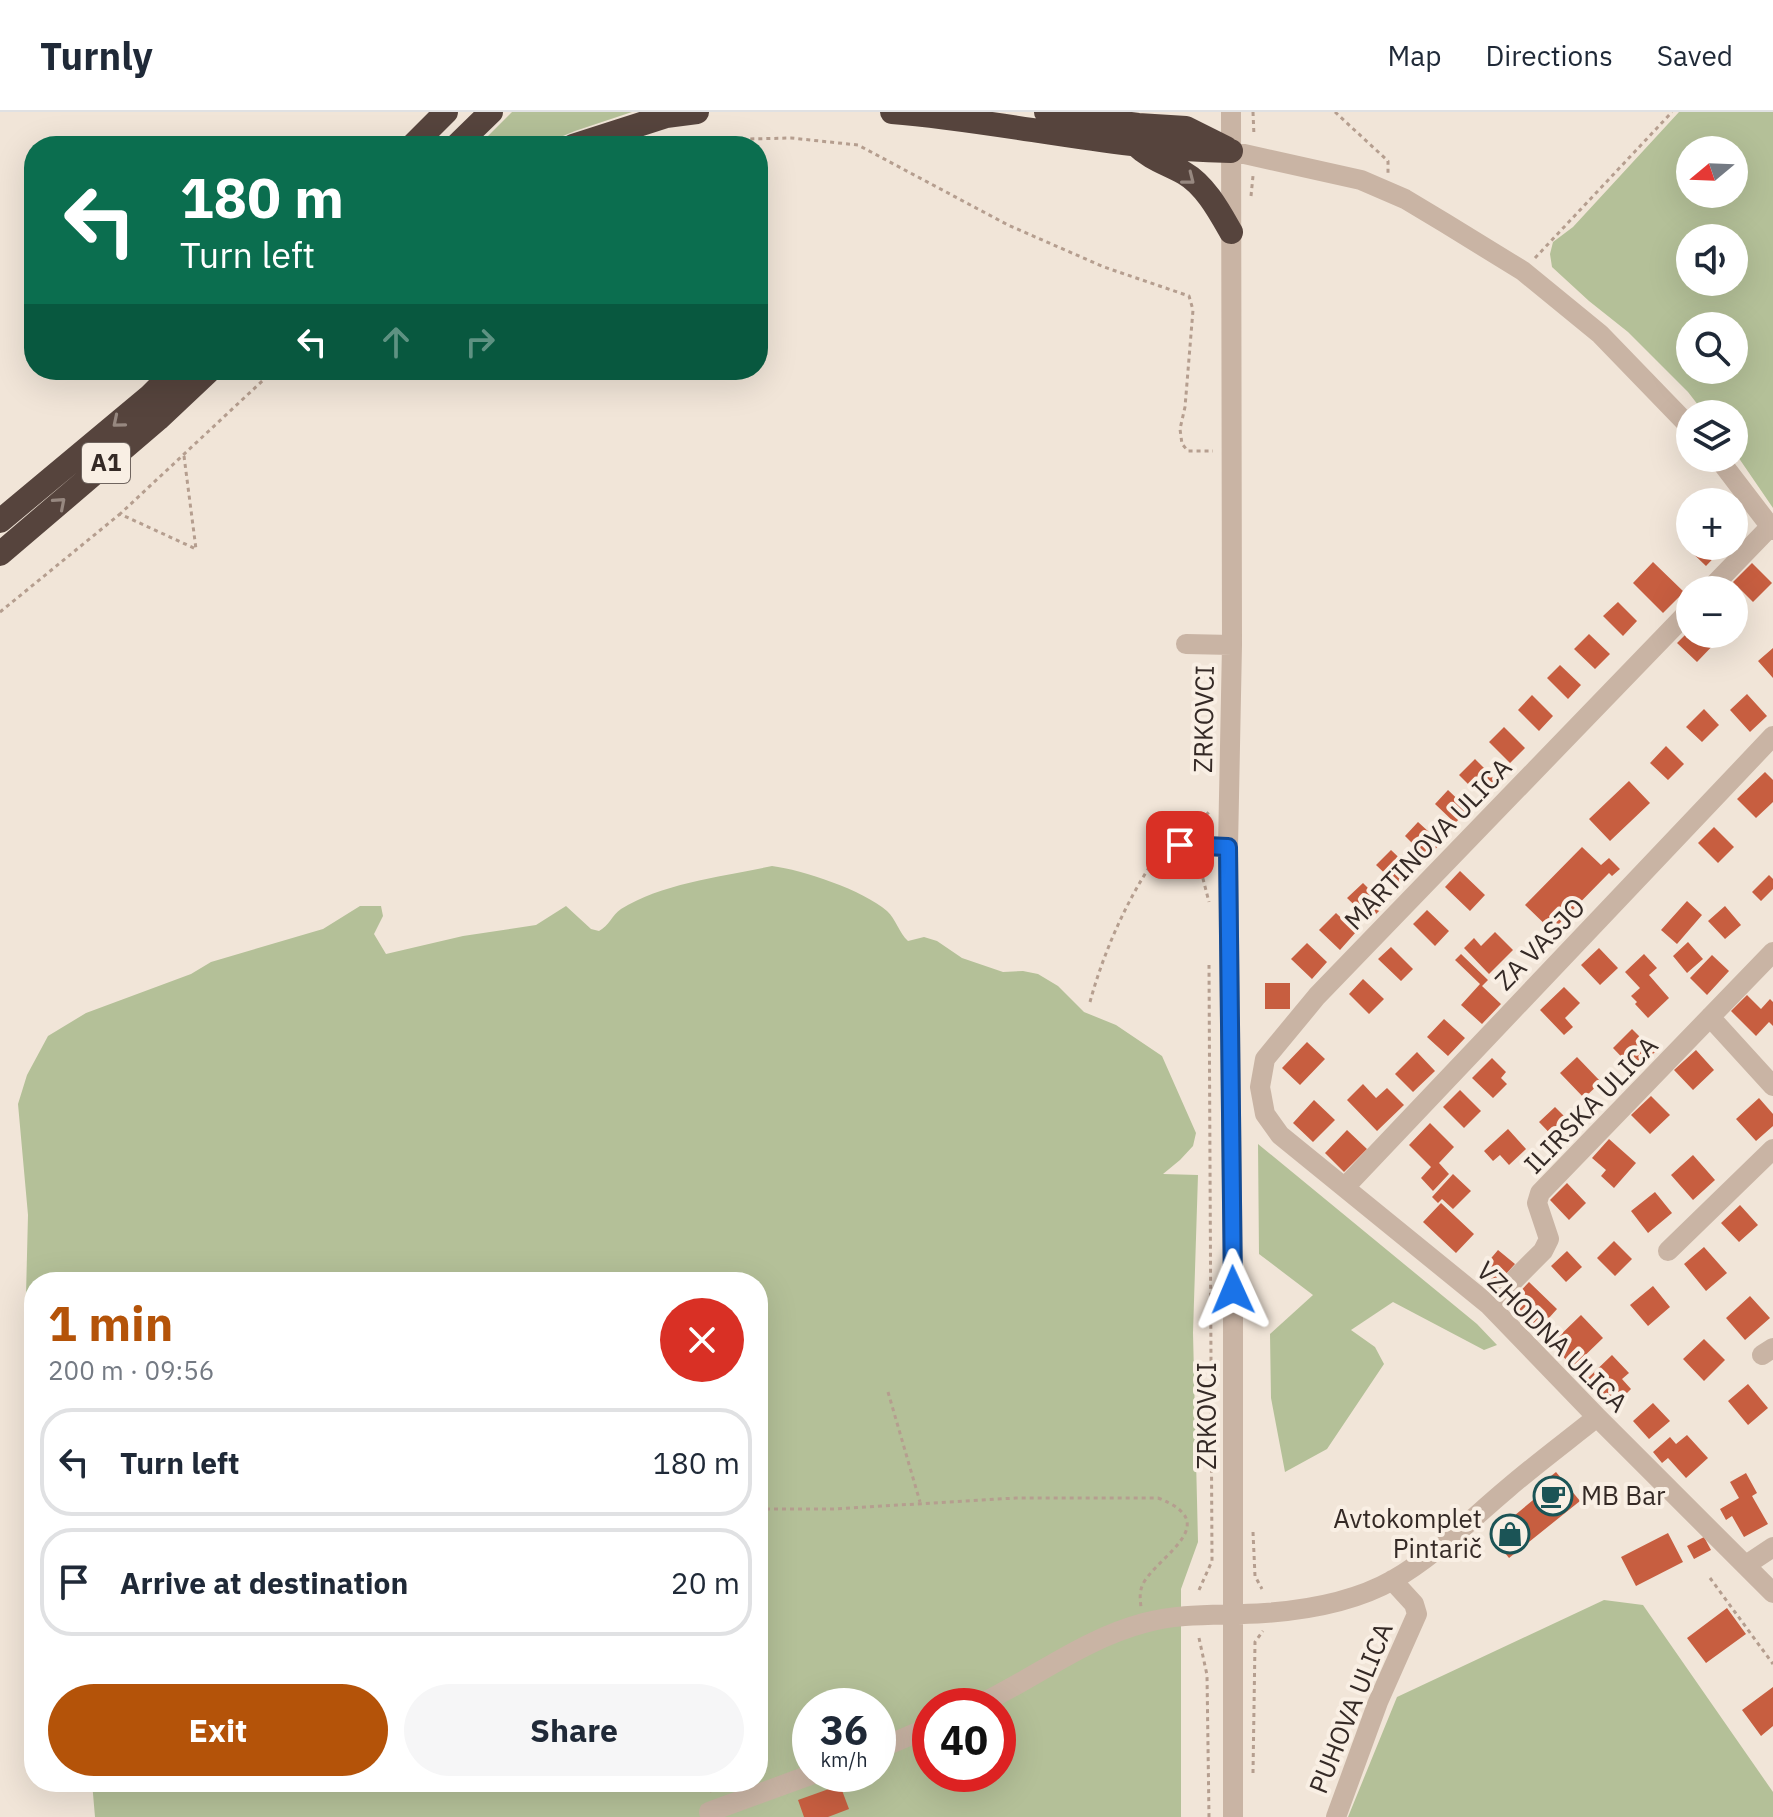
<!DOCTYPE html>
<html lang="en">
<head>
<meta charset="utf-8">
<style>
	:root { --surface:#fff; --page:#f6f6f7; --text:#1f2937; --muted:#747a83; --line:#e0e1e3; --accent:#b45309 }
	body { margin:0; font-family:"IBM Plex Sans",sans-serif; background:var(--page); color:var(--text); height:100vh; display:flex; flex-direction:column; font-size:30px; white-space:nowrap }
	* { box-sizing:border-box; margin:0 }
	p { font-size:26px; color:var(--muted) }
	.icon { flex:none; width:44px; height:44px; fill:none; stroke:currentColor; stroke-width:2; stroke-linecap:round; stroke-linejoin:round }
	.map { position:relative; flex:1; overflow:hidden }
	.drawer { position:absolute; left:24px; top:1160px; width:744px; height:520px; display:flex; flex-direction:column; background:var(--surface); border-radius:32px; box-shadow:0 8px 32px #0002 }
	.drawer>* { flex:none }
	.hud { position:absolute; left:24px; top:24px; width:744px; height:244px; border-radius:32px; box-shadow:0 8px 32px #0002; background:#0b6e4f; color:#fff; overflow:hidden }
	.needle { width:52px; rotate:251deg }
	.buttons { position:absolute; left:1676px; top:24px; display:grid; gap:16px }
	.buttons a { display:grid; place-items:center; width:72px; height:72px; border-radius:50%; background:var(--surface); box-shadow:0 8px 32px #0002; font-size:40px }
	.speed { position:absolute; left:792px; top:1576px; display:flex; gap:16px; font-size:40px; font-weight:700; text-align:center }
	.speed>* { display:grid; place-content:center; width:104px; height:104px; border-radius:50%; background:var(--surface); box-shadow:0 8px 32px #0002; line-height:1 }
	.speed small { font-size:20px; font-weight:400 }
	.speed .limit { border:12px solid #d22; background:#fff; color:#111 }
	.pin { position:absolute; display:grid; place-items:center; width:68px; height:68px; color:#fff; margin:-34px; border-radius:16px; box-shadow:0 4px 12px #0006 }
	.me { position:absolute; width:88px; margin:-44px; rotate:359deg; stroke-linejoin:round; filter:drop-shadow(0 0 6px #0008) }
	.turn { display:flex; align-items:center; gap:28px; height:168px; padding:0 24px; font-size:36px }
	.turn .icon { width:104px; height:104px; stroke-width:2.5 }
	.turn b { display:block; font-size:56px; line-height:68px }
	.lanes { display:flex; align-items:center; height:76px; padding:0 24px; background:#0003; justify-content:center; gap:40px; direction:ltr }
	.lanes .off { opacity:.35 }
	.round { display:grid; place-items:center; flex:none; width:84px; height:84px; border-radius:42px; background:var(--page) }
	.headline { display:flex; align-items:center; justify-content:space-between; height:136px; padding:0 24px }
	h1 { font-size:48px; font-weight:700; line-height:60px; color:var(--accent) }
	.cta { display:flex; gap:16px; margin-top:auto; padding:16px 24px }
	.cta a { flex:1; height:92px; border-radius:48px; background:var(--accent); color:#fff; font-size:32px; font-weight:700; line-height:92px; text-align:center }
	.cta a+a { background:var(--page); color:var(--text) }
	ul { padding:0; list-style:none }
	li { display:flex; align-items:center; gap:24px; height:108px; margin:0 16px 12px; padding:0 8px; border:4px solid var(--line); border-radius:32px }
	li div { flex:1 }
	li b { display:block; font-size:30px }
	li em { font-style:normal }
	header { display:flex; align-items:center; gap:48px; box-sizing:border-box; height:112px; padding:0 40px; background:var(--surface); border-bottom:2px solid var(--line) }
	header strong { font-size:38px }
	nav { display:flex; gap:44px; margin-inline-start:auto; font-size:28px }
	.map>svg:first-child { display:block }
</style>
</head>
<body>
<header>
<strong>Turnly</strong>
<nav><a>Map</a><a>Directions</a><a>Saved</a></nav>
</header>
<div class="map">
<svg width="1773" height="1705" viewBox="0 0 1773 1705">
	<rect width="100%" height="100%" fill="#f1e5d8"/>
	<path fill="#b4c098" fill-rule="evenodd" d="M512,0H632L575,19L539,34H478Z
		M1679,0H1773V396L1734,339V302H1705L1688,280L1628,220L1589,189L1552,155L1550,142L1553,130L1573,115ZM1734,38V82H1690V38ZM1690,126H1734V170H1690ZM1690,214H1734V258H1690Z
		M772,754C803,758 863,778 887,799C896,807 899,821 908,829L924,825L937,829L962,846L1003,860L1023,859L1038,862L1058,874L1084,900L1116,913L1162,944L1196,1021L1193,1034L1180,1048L1163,1062L1198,1063L1193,1221L1198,1430L1181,1477V1705H95L92,1670H758V1170H34V1206L26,1183L28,1103L18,992L27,963L48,924L86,901L191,862L211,850L323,817L360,794H381L383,804L374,822L386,842L463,824L536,813L566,794L591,817L599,819C609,814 612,803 621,797C662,771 725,764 772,754ZM810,1594H878V1662H810ZM930,1594H998V1662H930Z
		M1258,1032L1477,1212L1497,1233L1484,1238L1393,1190L1351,1218L1375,1235L1384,1252L1327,1337L1285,1360L1271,1286L1270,1222L1313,1183L1259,1142Z
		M1604,1488L1643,1493L1773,1680V1705H1348L1397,1585Z"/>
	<path fill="#c75e40" d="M1690,425V434H1725L1706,454L1683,432Z
		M1653,450L1684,480L1663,501L1633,471Z
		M1752,451L1772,471L1753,490L1733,470Z
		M1618,490L1637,509L1623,524L1603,504Z
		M1690,518V522H1712L1718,528L1697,550L1677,531Z
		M1589,522L1610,542L1595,557L1574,537Z
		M1773,536V566L1758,549Z
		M1560,553L1581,573L1568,587L1547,566Z
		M1747,582L1767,604L1750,620L1730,598Z
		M1532,583L1553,604L1539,619L1518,598Z
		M1704,597L1719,613L1702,630L1686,615Z
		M1504,615L1525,636L1510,651L1489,630Z
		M1666,634L1684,652L1668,668L1650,651Z
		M1475,647L1498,670L1482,686L1459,663Z
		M1765,660L1773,668V690L1756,706L1737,687Z
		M1629,669L1650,691L1610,729L1589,707Z
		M1448,678L1469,698L1455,711L1435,692Z
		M1418,710L1441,731L1427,746L1405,724Z
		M1714,715L1734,735L1718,751L1698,731Z
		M1582,735L1601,753L1609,746L1620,757L1612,764L1609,761L1552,819L1525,793Z
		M1391,738L1413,759L1398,774L1376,753Z
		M1460,759L1485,783L1470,799L1445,775Z
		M1769,763L1773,767V777L1761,789L1752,780Z
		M1363,771L1385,793L1370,808L1347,786Z
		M1687,789L1702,803L1677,832L1661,818Z
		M1725,794L1741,813L1725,827L1708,809Z
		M1427,798L1449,819L1435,834L1413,812Z
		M1336,801L1356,820L1340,838L1319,818Z
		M1495,820L1513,838L1489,862L1464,836L1474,826L1481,834Z
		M1688,830L1703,847L1687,861L1673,844Z
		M1307,831L1327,850L1312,867L1291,847Z
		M1391,835L1413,857L1401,869L1378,847Z
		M1599,836L1618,856L1600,873L1581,853Z
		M1461,842L1488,868L1482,874L1501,892L1482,912L1461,893L1480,872L1455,848Z
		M1644,842L1657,856L1649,863L1669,886L1648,906L1635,892L1637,890L1631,884L1640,876L1625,860Z
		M1712,843L1729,859L1707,883L1690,866Z
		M1363,867L1384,887L1369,902L1349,882Z
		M1265,871H1290V897H1265Z
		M1564,875L1580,891L1565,906L1573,915L1564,923L1540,898Z
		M1747,883L1761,897L1770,887L1773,890V914L1769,910L1756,924L1731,899Z
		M1444,907L1465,926L1448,944L1427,925Z
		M1632,917L1655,940L1635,959L1613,936Z
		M1307,930L1325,947L1300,973L1282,956Z
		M1696,938L1714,958L1693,978L1674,958Z
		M1417,940L1435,959L1413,980L1395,962Z
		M1577,945L1601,970L1584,986L1560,961Z
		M1492,946L1506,960L1501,966L1507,972L1493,986L1472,966Z
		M1363,972L1376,986L1387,976L1404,993L1377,1019L1347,988Z
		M1460,978L1481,999L1464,1016L1443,995Z
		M1651,984L1670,1003L1650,1022L1631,1003Z
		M1759,986L1773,1002V1014L1756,1029L1736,1007Z
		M1314,988L1335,1008L1313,1030L1293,1011Z
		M1555,995L1579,1019L1563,1035L1539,1010Z
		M1430,1011L1454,1035L1439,1051L1449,1062L1433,1079L1421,1066L1431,1055L1409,1033Z
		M1508,1017L1526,1037L1509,1053L1500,1043L1493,1049L1484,1039Z
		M1347,1018L1367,1037L1344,1060L1325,1041Z
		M1609,1027L1636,1051L1614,1076L1601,1064L1606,1058L1592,1046Z
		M1693,1043L1715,1068L1693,1088L1671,1063Z
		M1453,1062L1471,1079L1453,1097L1442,1087L1438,1091L1432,1085Z
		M1567,1071L1586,1091L1569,1108L1550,1088Z
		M1655,1080L1672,1101L1648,1121L1631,1099Z
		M1441,1091L1474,1122L1456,1141L1423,1110Z
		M1740,1093L1758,1113L1739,1130L1721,1111Z
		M1614,1129L1632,1147L1615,1164L1597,1146Z
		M1704,1135L1727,1161L1706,1179L1684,1152Z
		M1498,1138L1515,1152L1497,1172L1481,1158Z
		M1567,1139L1582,1155L1566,1170L1551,1154Z
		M1529,1170L1557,1197L1539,1217L1510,1190Z
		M1653,1174L1670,1195L1648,1214L1630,1193Z
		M1750,1184L1770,1206L1745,1228L1726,1206Z
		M1581,1203L1603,1226L1573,1255L1551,1232Z
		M1704,1227L1725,1248L1704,1269L1683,1247Z
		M1612,1243L1629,1261L1622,1267L1631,1277L1614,1294L1588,1266Z
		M1748,1272L1768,1296L1748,1313L1728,1289Z
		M1653,1291L1670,1309L1649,1327L1633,1309Z
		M1687,1323L1708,1346L1686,1366L1668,1346L1662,1351L1653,1340L1670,1325L1676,1332Z
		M1556,1360L1580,1389L1509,1446L1491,1423L1544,1379L1540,1373Z
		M1746,1361L1757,1381L1752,1384L1768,1412L1744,1425L1732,1404L1726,1408L1720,1397L1739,1386L1730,1370Z
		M1668,1421L1683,1450L1636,1474L1621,1445Z
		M1704,1425L1711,1438L1694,1447L1687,1434Z
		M1727,1496L1746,1522L1706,1551L1687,1526Z
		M1773,1575V1614L1761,1624L1742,1598Z
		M840,1673L849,1697L828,1705H804L798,1688Z"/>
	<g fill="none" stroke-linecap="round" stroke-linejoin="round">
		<path stroke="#b59e8f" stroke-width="3" stroke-dasharray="4 4" stroke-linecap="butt" d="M1253,0L1254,24
			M1335,0L1388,49V62
			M679,34L706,28L791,26L858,33L1008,113L1104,155L1189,184L1193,198L1185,295L1180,317L1182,332L1188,339H1213
			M1251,84L1253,64
			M1535,146L1672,0
			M184,344L196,437L120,402L274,258
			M0,500L120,402
			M1195,715L1209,700
			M1196,752L1201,759L1209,790
			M1090,890C1103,842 1125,792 1152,751
			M888,1280L920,1390
			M758,1397H833L1016,1386H1158C1223,1411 1162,1441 1144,1470C1139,1479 1140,1486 1141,1495
			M1253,1420L1255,1464L1262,1477
			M1710,1466L1773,1552
			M1199,1478L1212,1449L1209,853
			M1199,1526L1207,1563L1209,1705
			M1253,1661L1255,1530L1263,1519
			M705,1670L712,1680"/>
		<path stroke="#c9b4a4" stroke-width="20" d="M1231,0L1232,533L1228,735L1233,1178V1705
			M1231,39L1361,68L1405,87L1445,111L1523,159L1600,222L1690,315
			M1718,346L1773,418
			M1709,478L1771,414
			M1690,498L1317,884L1265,947L1260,975L1265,1002L1280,1023L1489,1193L1597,1305L1773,1481
			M1186,532L1232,533
			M1163,740L1180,733L1228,735
			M1710,905L1773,974
			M1345,1075L1773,624
			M1668,1139L1773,1037
			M1489,1193L1543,1139L1549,1127L1537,1091L1540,1081L1773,840
			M1762,1243L1773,1236
			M1746,1453L1773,1435
			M976,1594C1032,1568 1083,1527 1144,1511C1183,1500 1224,1504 1265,1501C1307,1498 1356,1489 1393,1468C1435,1444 1470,1408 1507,1377C1536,1352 1567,1329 1597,1305
			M878,1637L930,1615
			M709,1700L813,1662
			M1336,1705L1378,1590L1417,1502L1414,1492L1392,1468"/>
		<path stroke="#56443d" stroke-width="24" d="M892,0C1005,9 1118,38 1231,39
			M1046,0L1138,13L1186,16L1226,36
			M1135,32C1152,48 1164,50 1184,61C1205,73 1219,99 1231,120
			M412,34L446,0
			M456,34L491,0
			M573,34L666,4L697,0
			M0,409L150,284L176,258
			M0,442L158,307L210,258"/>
	</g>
	<defs><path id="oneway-chevron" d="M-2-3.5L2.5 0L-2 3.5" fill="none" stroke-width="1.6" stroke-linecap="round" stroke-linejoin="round" transform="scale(2)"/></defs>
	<g stroke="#978880">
		<use href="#oneway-chevron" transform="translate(1189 67) rotate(38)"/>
		<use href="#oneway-chevron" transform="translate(118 310) rotate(140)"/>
		<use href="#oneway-chevron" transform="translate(60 391) rotate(-41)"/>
	</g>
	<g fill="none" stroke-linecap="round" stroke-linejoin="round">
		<defs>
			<path id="route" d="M1180,733L1228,735L1233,1178"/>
		</defs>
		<use href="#route" stroke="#114b97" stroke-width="20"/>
		<use href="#route" stroke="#1a73e8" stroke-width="14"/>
	</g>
	<defs>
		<symbol id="cafe-ring" viewBox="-11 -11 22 22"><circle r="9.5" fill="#f9efe4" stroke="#1b5456" stroke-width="1.5"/><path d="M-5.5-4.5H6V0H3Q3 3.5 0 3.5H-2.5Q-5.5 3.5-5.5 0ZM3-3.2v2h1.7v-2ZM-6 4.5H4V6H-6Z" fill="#1b5456"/></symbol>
		<symbol id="shop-ring" viewBox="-11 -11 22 22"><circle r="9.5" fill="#f9efe4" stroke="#1b5456" stroke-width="1.5"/><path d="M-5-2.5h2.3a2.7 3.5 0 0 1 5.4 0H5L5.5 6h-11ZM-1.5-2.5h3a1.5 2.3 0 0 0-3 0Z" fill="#1b5456"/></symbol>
	</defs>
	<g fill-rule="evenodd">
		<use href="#cafe-ring" x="1531" y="1362" width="44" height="44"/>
		<use href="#shop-ring" x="1488" y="1400" width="44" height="44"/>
	</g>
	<g text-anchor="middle" stroke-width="8" stroke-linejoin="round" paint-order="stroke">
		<rect fill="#f9efe4" stroke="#70655f" stroke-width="2" x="82" y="331" width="48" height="40" rx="6"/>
		<g font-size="24" font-weight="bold" fill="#352a26">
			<text x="106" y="359">A1</text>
		</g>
		<g font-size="26" fill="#352a26" stroke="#f9efe4">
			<text transform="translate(1204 607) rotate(-89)" y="9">ZRKOVCI</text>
			<text transform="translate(1428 732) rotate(-46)" y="9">MARTINOVA ULICA</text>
			<text transform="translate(1540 832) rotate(-46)" y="9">ZA VASJO</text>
			<text transform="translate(1591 993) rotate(-46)" y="9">ILIRSKA ULICA</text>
			<text transform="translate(1552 1225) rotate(45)" y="9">VZHODNA ULICA</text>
			<text transform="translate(1207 1304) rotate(-90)" y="9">ZRKOVCI</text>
			<text transform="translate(1351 1596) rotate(-68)" y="9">PUHOVA ULICA</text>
		</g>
		<g font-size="26" fill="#352a26" stroke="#f9efe4" text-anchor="start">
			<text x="1581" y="1393">MB Bar</text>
			<text x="1482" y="1416" text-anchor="end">Avtokomplet<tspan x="1482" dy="30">Pintarič</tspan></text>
		</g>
	</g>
</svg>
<div class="buttons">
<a><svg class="needle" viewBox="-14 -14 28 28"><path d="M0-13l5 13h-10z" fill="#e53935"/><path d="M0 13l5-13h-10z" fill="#747a83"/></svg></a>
<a><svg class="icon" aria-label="sound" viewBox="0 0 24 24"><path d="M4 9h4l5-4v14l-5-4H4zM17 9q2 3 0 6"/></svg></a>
<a><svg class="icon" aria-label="search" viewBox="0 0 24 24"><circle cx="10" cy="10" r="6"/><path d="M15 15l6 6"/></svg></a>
<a><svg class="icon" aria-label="layers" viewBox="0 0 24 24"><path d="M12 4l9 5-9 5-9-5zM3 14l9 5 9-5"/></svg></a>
<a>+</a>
<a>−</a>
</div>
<div class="speed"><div>36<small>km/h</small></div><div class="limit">40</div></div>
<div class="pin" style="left:1180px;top:733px;background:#d93025"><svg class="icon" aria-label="arrive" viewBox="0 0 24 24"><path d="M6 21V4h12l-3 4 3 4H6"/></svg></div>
<svg class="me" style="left:1233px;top:1178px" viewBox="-20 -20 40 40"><path d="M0-17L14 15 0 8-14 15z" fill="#1a73e8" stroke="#fff" stroke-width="4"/></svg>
<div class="hud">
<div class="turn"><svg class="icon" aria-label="left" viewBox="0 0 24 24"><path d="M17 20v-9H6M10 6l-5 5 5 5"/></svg><div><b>180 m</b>Turn left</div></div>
<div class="lanes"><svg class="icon" aria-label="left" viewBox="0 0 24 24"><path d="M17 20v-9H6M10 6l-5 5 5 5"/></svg><svg class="icon off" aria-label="ahead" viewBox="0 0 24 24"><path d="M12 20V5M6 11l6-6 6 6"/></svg><svg class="icon off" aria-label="right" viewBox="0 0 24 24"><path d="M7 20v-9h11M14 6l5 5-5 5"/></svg></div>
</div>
<section class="drawer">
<div class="headline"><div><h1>1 min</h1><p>200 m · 09:56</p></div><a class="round" style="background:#d93025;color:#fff"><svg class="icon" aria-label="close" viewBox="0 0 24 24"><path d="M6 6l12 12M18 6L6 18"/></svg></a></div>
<ul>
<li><svg class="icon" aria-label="left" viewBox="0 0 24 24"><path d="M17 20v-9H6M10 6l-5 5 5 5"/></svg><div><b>Turn left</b></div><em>180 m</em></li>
<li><svg class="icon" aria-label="arrive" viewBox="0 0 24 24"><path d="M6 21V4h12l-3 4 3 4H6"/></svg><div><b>Arrive at destination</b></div><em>20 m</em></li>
</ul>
<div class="cta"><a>Exit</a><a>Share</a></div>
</section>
</div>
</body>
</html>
